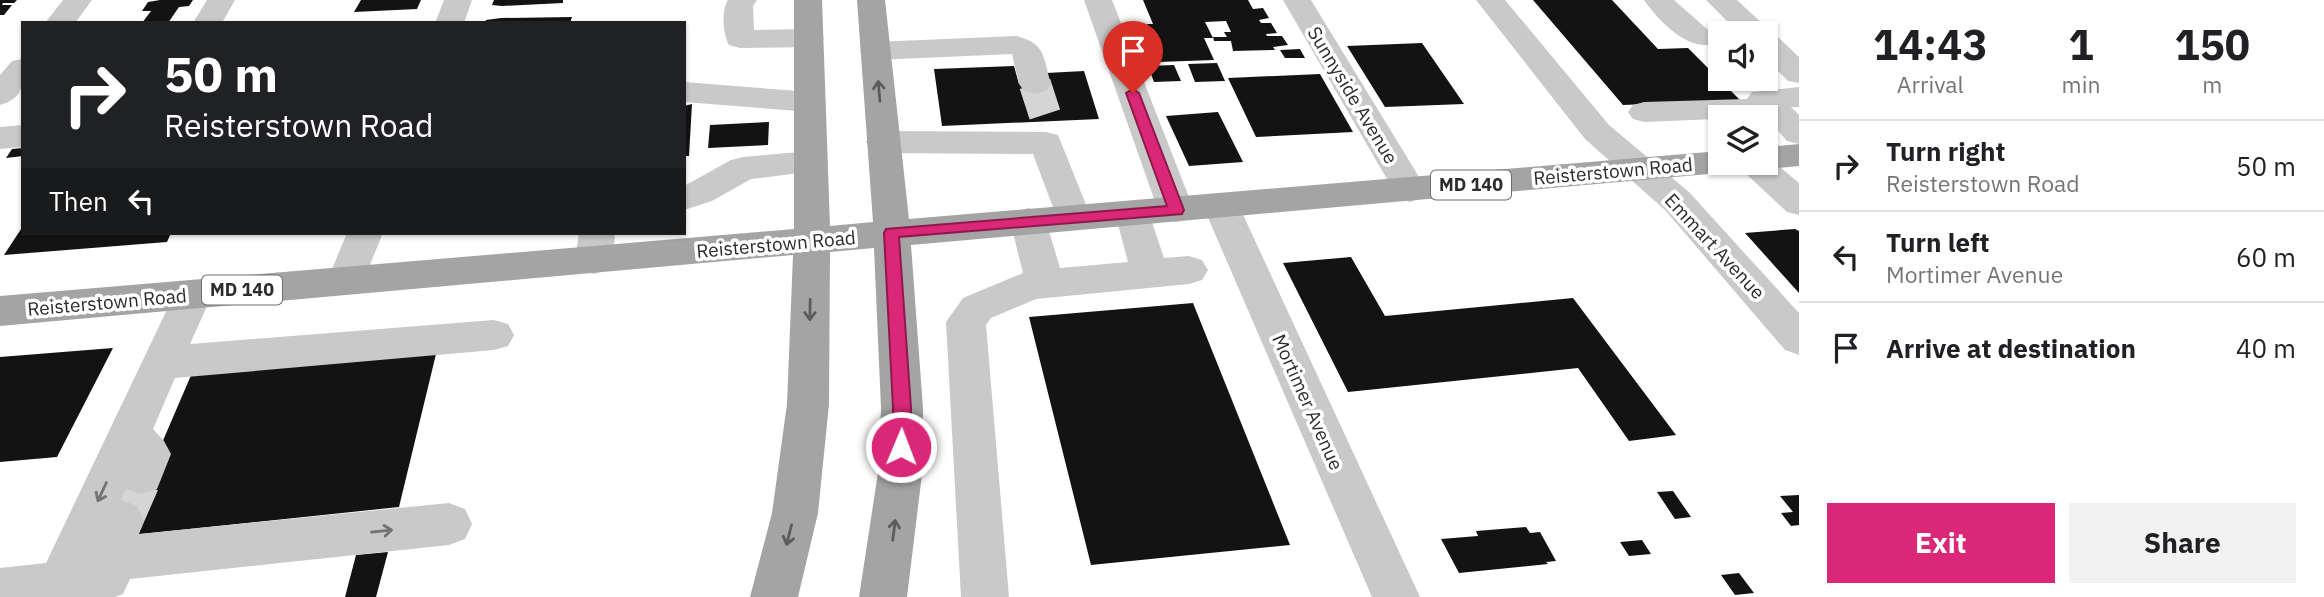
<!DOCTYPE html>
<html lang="en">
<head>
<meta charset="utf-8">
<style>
	:root { --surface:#fff; --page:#f2f2f2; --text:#202124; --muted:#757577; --line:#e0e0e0; --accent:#db2777 }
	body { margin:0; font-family:"IBM Plex Sans",sans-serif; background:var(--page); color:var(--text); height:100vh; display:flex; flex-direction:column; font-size:26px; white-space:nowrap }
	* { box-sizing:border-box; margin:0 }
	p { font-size:23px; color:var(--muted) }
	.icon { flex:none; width:38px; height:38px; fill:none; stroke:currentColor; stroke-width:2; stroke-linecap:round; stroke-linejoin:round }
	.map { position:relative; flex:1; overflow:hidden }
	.side { display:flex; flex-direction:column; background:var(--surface); width:525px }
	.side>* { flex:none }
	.guide { position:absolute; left:21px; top:21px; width:665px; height:214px; border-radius:0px; box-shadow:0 2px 5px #0004; background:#202124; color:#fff; overflow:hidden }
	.buttons { position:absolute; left:1708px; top:21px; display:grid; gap:14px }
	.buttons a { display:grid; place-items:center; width:70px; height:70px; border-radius:0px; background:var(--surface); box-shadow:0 2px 5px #0004; font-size:35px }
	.pin { position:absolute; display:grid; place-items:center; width:60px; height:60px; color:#fff; margin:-72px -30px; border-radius:50% 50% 50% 0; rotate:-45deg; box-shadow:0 0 7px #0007 }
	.pin .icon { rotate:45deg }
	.me { position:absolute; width:77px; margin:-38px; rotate:1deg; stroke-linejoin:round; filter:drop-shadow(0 0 5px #0008) }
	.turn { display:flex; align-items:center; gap:24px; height:147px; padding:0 28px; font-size:32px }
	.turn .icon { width:91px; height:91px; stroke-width:2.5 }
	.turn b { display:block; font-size:49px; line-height:60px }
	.then { display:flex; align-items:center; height:66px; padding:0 28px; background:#0003; gap:14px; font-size:26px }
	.eta { display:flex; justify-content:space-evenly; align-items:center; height:119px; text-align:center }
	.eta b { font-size:42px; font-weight:800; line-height:49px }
	.button { display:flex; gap:14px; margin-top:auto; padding:14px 28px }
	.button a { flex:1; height:80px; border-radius:0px; background:var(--accent); color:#fff; font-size:28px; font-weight:800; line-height:80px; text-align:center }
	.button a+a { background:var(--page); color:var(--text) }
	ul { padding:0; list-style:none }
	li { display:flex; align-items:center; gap:21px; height:91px; padding:0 28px; border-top:2px solid var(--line) }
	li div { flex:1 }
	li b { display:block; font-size:26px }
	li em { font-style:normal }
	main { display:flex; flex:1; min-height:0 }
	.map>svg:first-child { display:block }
</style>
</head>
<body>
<main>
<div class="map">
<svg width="1799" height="597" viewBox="0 0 1799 597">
	<rect width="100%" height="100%" fill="#fff"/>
	<path fill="#131313" d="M0,0H17L14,3H3L2,5H12L4,15H0Z
		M160,0H193L189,6L179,7L168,23H142L151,11H142L148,2Z
		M361,0H421L417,9L354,12Z
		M494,0H563V3L502,6L492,5Z
		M1143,0H1248L1253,9L1263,8L1269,18L1259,20L1261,23H1271L1277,33L1266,34L1267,36H1282L1288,45L1273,47L1275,50L1233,51L1231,41H1214L1213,37H1227L1224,32H1231L1226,21L1205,22L1213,38H1204L1214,60L1158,62L1149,39H1154L1147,24H1153Z
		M1533,0H1612L1658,49L1688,48L1740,100L1623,105Z
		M572,17L570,23H485L486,20L501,18Z
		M1422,43L1464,104L1385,107L1347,46Z
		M1300,49L1305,58H1285L1280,50Z
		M1217,63L1225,81L1195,82L1188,64Z
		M1174,65L1181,81L1154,82L1148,66Z
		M1014,66L1019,84L1049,83L1046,73L1084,71L1099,119L942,126L934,69Z
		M1320,74L1353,132L1256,137L1228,78Z
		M692,104L689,156H684V106Z
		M1218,112L1243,162L1189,166L1166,116Z
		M769,122L768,145L708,148L710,125Z
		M23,148V156L6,158L12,149Z
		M23,226V233H171L167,242L4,255Z
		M1795,229L1799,231V293L1745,233Z
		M1351,257L1385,316L1573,298L1676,435L1629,441L1578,368L1348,392L1283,263Z
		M1193,303L1290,545L1091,565L1029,317Z
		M113,348L57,457L0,462V357Z
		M437,350L399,507L122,536L192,373Z
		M1673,491L1691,517L1675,519L1657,492Z
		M1799,495V525L1791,526L1781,513L1793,512L1780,496Z
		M1526,527L1530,533L1540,532L1556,561L1546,562L1548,564L1459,573L1441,539L1478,536L1476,531Z
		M1642,540L1651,554L1629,556L1620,542Z
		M388,552L376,597H345L356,555Z
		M1739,573L1754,593L1735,595L1721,575Z"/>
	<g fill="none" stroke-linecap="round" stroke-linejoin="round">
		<path stroke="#d5d5d5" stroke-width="32" stroke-dasharray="32 17" stroke-linecap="butt" d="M1035,84L1047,121"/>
		<path stroke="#d5d5d5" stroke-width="43" stroke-dasharray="43 21" stroke-linecap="butt" d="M121,521L141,475"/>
		<path fill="#c9c9c9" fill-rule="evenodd" d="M63,0H92L75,23H45Z
			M207,0H235L222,23H193Z
			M444,0H472L464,23H435Z
			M728,0H757L753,6L754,30L809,29L820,32L824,38L820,44L809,47L740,48L729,45C723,36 721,10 728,0Z
			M1084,0H1112L1194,210L1189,219L1176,222L1163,219L1158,210Z
			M1283,0H1311L1427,190L1422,198L1410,202L1398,198Z
			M1476,0H1505L1609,125L1689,192L1799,313V355L1785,350L1665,210L1585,139Z
			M1644,0H1674L1717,38L1713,44C1687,51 1658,20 1644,0Z
			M1706,0H1737L1766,27L1770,34L1777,36L1799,57V83L1788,81L1766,59V33H1739Z
			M1016,36C1046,43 1043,57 1051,84L1046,91L1035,94L1024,91L1019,84L1012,54L875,60L864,57L860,51L864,45L875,42Z
			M23,59C23,81 26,98 0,105V75L12,61Z
			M684,82L810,92L821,95L826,102L821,109L810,112L684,102Z
			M1799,87V107H1791L1799,115V144L1787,141L1766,117L1644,122L1633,119L1628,112L1633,105L1644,102L1747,99L1752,92Z
			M23,125V147L0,149V127Z
			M883,131L1046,132L1058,135L1091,217L1086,226L1073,230L1060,226L1033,154L883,153L871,150L866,142L871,134Z
			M811,151L823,154L828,162L823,170L751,179L712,201L684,210V186L731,160L743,157Z
			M1766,155L1799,183V215L1787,212L1743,171L1738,163H1766Z
			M1221,194L1234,197L1239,206L1420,597H1372L1203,206L1208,197Z
			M1133,201L1146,204L1164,258L1189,256L1202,260L1208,270L1202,280L1189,284L1036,299L991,318L986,325L1009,597H961L946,322L963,298L1023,273L1010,221L1015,212L1028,208L1041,212L1046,221L1060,268L1128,262L1115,213L1120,204Z
			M347,233H383L359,291L346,295L333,291L327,281Z
			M579,233H615L613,260L607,270L594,274L581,270L575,260Z
			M193,281L207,285L212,295L190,344L494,320L508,324L514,335L508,346L494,350L175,378L153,429L164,441L171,454L157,489L141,494L126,489L121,500L137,506L144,521L139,534L449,503L465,509L472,524L465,539L449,545L130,579L123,594L115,597H0V568L46,563L174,295L179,285Z"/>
		<path fill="#a4a4a4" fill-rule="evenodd" d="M794,0H822L830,226L873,222L857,0H885L909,219L1720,151V163H1736L1732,170L1720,173L911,245L923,408V466L907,597H859L879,466L881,408L874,248L830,252L829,404L818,513L798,597H750L772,513L787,404L793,255L0,326V296L794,229Z
			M1799,144V166L1766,169L1752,163H1766V147Z"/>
	</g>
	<defs><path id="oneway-shaft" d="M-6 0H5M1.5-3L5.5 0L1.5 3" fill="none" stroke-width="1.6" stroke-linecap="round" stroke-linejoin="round" transform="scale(1.75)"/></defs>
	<g stroke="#5c5c5c">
		<use href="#oneway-shaft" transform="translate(879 91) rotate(-95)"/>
		<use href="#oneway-shaft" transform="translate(810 310) rotate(91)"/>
		<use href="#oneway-shaft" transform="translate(894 530) rotate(-83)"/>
		<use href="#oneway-shaft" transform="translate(789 535) rotate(104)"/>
	</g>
	<g stroke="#737373">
		<use href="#oneway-shaft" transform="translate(102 492) rotate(115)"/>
		<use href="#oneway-shaft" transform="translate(382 531) rotate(-6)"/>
	</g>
	<path fill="#db2777" stroke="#8e194d" stroke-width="2" d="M1133,89L1139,93L1184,210L1182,214L899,237L911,408L910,447L907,452L901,455L895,452L892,447L893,408L884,233L886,229L1167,206L1126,93Z"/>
	<g text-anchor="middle" stroke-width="7" stroke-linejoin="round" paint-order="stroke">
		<g fill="#fff" stroke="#6b6b6b" stroke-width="2">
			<rect x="1431" y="170.5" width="80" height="29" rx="5"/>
			<rect x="202" y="275.5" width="80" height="29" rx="5"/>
		</g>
		<g font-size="18" font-weight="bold" fill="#2c2c2c">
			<text x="1471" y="191">MD 140</text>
			<text x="242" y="296">MD 140</text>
		</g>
		<g font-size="19" fill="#2c2c2c" stroke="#fff">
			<text transform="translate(1353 95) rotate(59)" y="7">Sunnyside Avenue</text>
			<text transform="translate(1613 171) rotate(-5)" y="7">Reisterstown Road</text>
			<text transform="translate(776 244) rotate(-5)" y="7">Reisterstown Road</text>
			<text transform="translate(1715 246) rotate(47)" y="7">Emmart Avenue</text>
			<text transform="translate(107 302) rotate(-5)" y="7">Reisterstown Road</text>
			<text transform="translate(1308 402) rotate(66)" y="7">Mortimer Avenue</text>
		</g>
	</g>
</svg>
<div class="buttons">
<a><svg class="icon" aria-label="sound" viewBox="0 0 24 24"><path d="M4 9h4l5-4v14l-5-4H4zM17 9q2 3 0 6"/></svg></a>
<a><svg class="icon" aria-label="layers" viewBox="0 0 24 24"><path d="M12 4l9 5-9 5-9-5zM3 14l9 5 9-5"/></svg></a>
</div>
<div class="pin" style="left:1133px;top:93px;background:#d93025"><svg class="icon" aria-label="arrive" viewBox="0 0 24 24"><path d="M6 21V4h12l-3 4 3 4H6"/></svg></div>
<svg class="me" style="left:901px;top:447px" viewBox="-20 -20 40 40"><circle r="17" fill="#db2777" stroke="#fff" stroke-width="3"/><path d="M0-11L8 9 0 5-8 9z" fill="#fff"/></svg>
<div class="guide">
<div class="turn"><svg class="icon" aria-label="right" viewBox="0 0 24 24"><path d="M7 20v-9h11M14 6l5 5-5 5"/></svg><div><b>50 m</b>Reisterstown Road</div></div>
<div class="then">Then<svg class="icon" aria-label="left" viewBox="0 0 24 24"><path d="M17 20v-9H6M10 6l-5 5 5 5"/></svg></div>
</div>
</div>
<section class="side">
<div class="eta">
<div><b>14:43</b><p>Arrival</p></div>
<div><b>1</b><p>min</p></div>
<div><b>150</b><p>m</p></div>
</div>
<ul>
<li><svg class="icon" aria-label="right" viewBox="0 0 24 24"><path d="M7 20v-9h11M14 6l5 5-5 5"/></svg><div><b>Turn right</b><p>Reisterstown Road</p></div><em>50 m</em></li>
<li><svg class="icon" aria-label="left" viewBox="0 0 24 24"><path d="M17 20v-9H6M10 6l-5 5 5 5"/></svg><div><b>Turn left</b><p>Mortimer Avenue</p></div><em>60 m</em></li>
<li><svg class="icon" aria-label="arrive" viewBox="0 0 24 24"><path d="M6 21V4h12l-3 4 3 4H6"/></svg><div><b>Arrive at destination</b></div><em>40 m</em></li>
</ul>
<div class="button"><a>Exit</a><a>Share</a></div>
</section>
</main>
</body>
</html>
